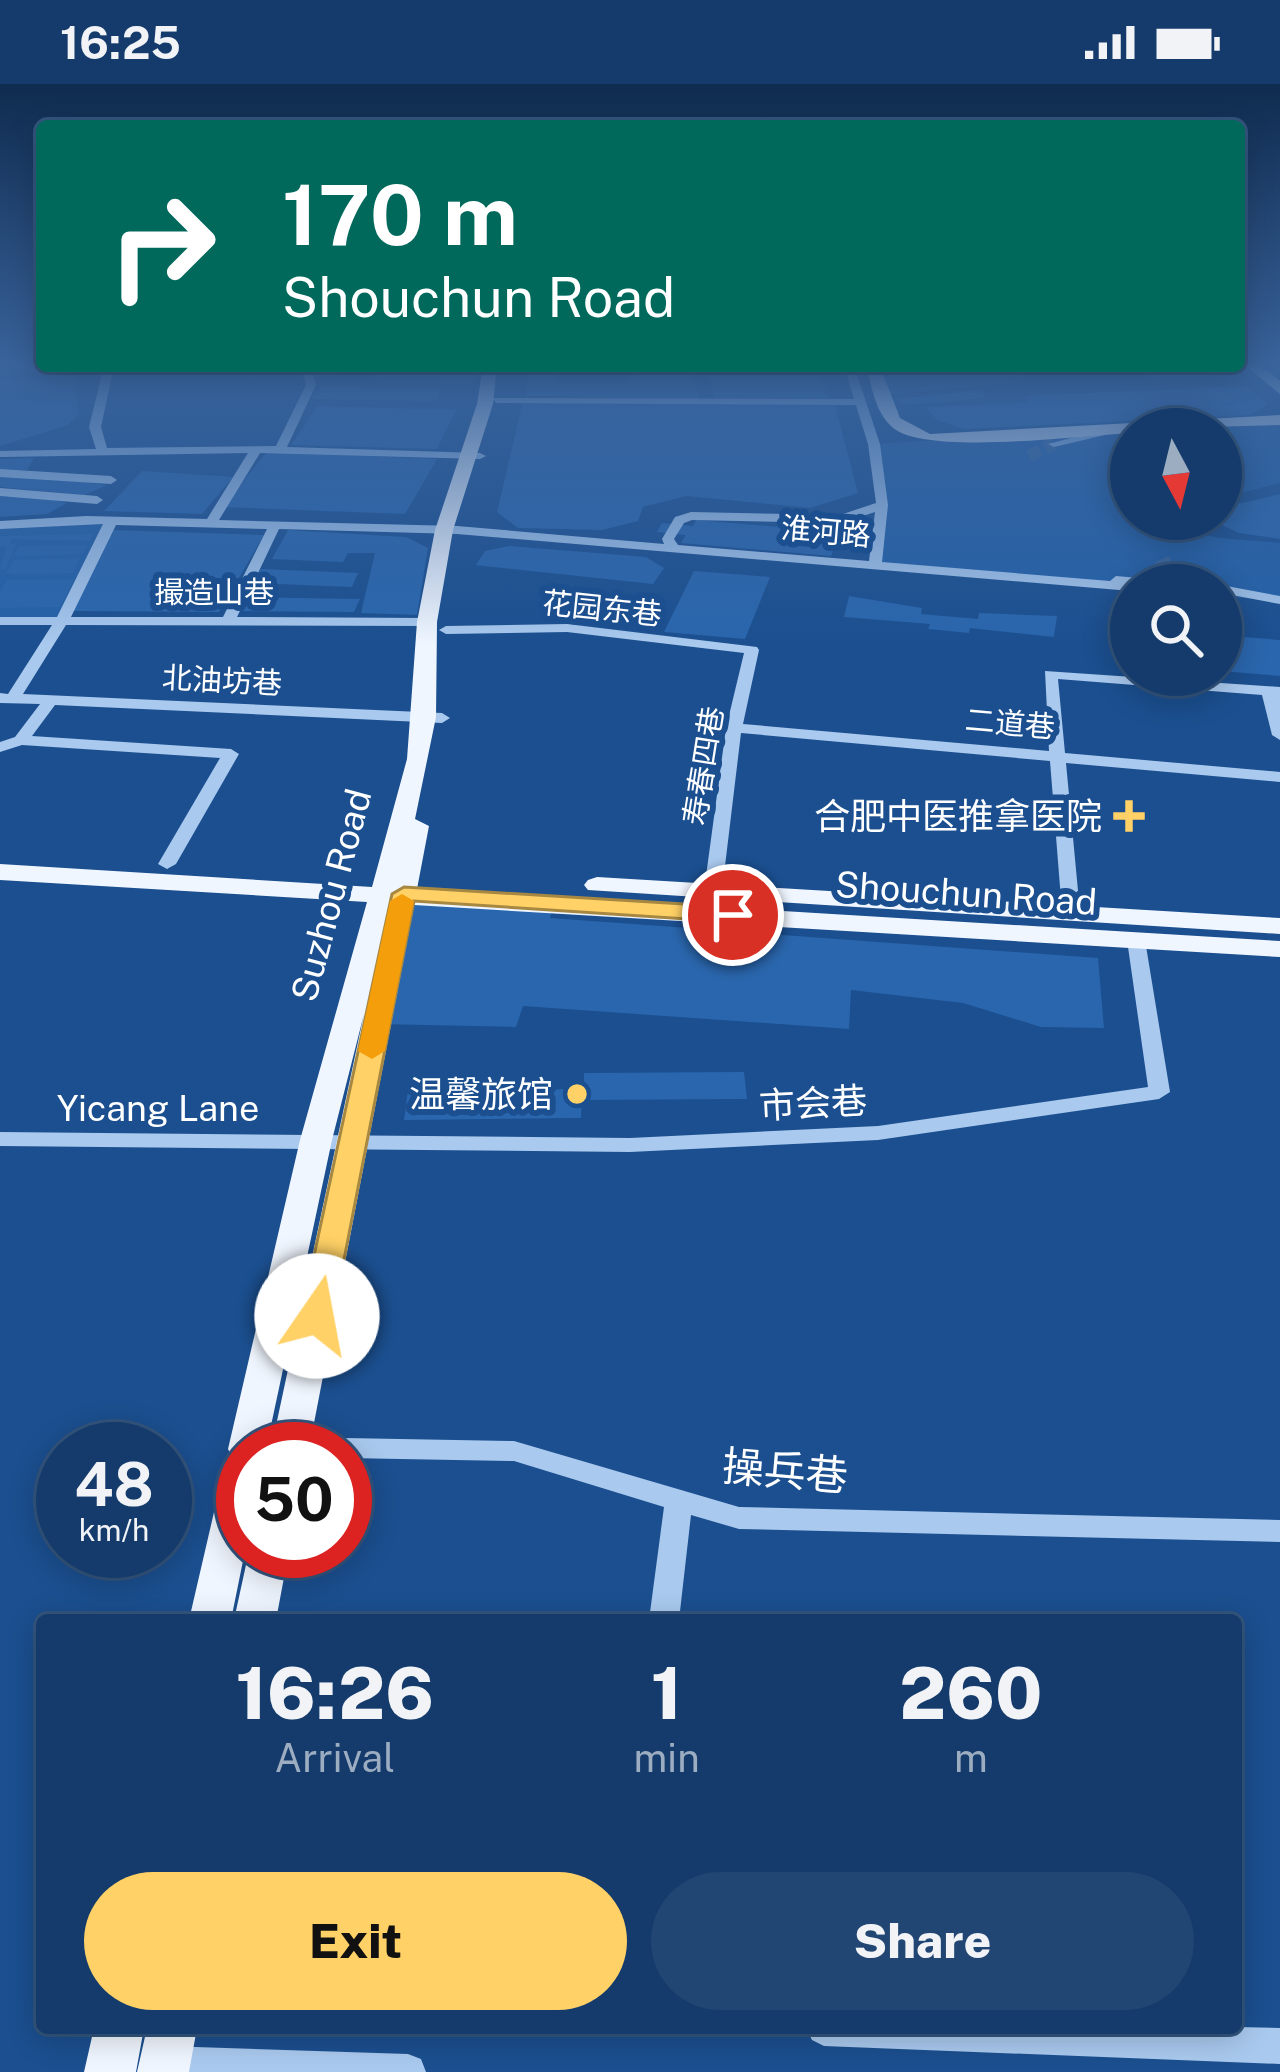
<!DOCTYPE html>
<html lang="en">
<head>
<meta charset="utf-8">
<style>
	:root { --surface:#143b6b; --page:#214673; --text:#f1f3f6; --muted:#9dadc1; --line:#33557e; --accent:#ffd166 }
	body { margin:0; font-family:"Public Sans","Noto Sans SC",sans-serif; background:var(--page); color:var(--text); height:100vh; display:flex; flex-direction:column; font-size:45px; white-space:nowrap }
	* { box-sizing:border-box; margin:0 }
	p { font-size:39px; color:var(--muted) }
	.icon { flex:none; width:66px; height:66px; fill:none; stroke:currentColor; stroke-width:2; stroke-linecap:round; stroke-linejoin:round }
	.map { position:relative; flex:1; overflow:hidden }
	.side { position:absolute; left:36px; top:1530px; width:1206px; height:420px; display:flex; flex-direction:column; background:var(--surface); border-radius:12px; box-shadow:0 6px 30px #0003,0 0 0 3px var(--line) }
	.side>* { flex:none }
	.banner { position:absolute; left:36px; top:36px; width:1209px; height:252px; border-radius:12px; box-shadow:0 6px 30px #0003,0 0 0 3px var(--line); background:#00695c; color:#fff; overflow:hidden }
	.needle { width:78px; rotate:173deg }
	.tools { position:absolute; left:1110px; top:324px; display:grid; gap:24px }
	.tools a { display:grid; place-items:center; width:132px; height:132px; border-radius:50%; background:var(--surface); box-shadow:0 6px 30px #0003,0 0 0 3px var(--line); font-size:60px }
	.speed { position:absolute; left:36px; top:1338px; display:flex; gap:24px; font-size:60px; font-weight:700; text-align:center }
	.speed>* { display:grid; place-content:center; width:156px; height:156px; border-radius:50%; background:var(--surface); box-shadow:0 6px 30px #0003,0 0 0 3px var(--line); line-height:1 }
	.speed small { font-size:30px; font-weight:400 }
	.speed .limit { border:18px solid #d22; background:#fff; color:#111 }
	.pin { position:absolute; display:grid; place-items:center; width:102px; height:102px; color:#fff; margin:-51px; border:6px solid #fff; border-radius:50%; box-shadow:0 3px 12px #0007 }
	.me { position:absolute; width:132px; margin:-66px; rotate:12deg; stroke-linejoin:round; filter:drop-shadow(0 0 9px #0008) }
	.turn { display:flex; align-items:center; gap:42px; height:252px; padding:0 48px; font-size:54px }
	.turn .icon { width:156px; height:156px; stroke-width:2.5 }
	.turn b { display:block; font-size:84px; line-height:102px }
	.eta { display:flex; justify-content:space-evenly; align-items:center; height:204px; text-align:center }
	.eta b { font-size:72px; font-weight:800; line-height:84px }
	.action { display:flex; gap:24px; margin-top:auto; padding:24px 48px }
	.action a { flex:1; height:138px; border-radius:72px; background:var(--accent); color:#111; font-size:48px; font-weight:800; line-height:138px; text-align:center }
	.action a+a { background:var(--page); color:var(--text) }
	.status { display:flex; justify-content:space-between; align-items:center; height:84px; padding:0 60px; background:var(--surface); direction:ltr }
	.status svg { height:33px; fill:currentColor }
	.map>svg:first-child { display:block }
</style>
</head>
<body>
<div class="status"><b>16:25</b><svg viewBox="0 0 49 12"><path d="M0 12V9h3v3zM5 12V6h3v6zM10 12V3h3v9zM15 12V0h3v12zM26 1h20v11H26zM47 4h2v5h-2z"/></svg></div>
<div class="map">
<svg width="1280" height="1988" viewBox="0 0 1280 1988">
	<rect width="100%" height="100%" fill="#1b4f8f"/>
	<path fill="#2461a8" d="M1280,336V399L1221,414V345H1131V435H1172C1194,458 1249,455 1280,459V517L1221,512V501H1131L875,479L880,432L874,360Z
		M111,437L62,537H0V441Z"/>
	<path fill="#2a66ad" d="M319,282H363V290L323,292Z
		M438,282H477L473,300L377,299L374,290L438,289Z
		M528,282H555L554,299H627L626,293L634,292L632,282H690L700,315L526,312Z
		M693,282H827L829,289L696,290Z
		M881,282H1013L1028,298L890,310Z
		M1136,282H1200L1214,294L1150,295Z
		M75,292L78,331L68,341L0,362V297Z
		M710,292H821L828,314H714Z
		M320,302L441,304L436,317L312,315Z
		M1246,302L1269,320L1249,331L964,345L937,336L926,323L1029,318L1023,312Z
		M981,306L986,314L901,321L898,315Z
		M523,317L835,321L858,409L810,424L686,412L643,423L638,437L602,446L518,444L497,428Z
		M318,322L456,326L437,365L291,361Z
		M267,368L437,375L405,430L222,423Z
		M34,374L27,386H0V375Z
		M142,387L233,393L202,430L104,427Z
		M0,393H46L107,401L85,411L0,403Z
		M1280,410V455L1239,449L1209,435H1221V424Z
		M0,412L52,415L67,419L47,430L0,433Z
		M696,436L837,448L834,455L884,459L881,468L834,464L831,472L681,459L686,451L657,448L662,439L693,442Z
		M113,446L264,451L219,528L73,527Z
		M288,446L406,453L428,464L417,531L361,529L375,469H348L343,478L272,475Z
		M93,450L90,457L12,455L10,460H16L6,485H0L6,463H0V452Z
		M88,461L83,470L13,472L19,462Z
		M509,462L646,473L664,484L653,500L476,481L485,467Z
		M80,474L73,489L6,490L14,476Z
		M261,485L358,489L352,503L253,499Z
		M694,487L770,493L745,555L664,548Z
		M74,495L60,523L0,524V508L7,496Z
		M849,512L922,524L921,530L978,535L979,529L1057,532L1054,553L970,544L969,549L928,545L930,540L844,533Z
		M246,513L360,515L354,528L239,527Z
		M1221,551L1280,556V592L1221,587Z
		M403,810L554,819L550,834L1098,874L1104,944L1041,943L963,919L851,906L849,945L523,922L516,943L377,940Z
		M744,988L747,1015L582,1016L581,1034L404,1036L408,1006L584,1005V989Z"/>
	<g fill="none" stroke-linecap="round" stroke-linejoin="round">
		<path stroke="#3d69a0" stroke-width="12" stroke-dasharray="12 6" stroke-linecap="butt" d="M1029,372L1054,360"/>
		<path stroke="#3d69a0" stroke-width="15" stroke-dasharray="15 8" stroke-linecap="butt" d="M1162,475L1166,484"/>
		<path fill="#a9c9ee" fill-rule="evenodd" d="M104,282H114L101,343L107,364L276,362L306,301L301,282H311L316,301L287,363L480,369L486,372L480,375L260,369L219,436L457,442L664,460L662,455L675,433L691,428L840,431L876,419L868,360L856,321L496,319L492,314L854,315L844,282H854L880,360L888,421L882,478L1110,497L1116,492L1139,494L1169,487L1176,491L1144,501H1131V507L457,450L279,445L237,533L427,534L434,538L427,542L66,541L23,610L442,629L450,634L442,639L55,621L32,652L231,665L239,670L176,780L167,785L158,780L220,674L22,661L0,668V658L15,653L40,620L0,619V609L8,610L52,541H0V533H57L103,440L0,445V437L86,432L207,435L248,369L0,373V367L96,365L89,343ZM875,428L869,477L678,461L674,455L684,439L692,436L841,439ZM116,441L267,445L223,533H71Z
			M1101,346L1105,347V351L1054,363L1048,360Z
			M0,385L111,392L117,396L111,400L0,393Z
			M0,404L97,412L103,416L97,420L0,412Z
			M1221,501L1280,512V520L1221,509Z
			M567,540L757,563L759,566L743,640L1049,667L1045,587L1280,603V656L1272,651L1262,611L1058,595L1065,669L1280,688V698L1066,679L1080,828L1071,834L1062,828L1050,677L741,649L722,807L713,812L704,807L726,644L744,569L567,548L446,550L439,546L446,542Z
			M1136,850L1145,856L1170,1008L1159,1015L878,1056L630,1068L0,1062V1048L630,1054L878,1042L1148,1003L1127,856Z
			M290,1353L514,1357L739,1423L1280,1436V1458L739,1445L691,1431L679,1536H649L664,1423L514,1377L345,1374V1365H278L281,1356Z
			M1236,1943L1280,1944V1980L824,1962L812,1956L806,1944Z
			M165,1962L408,1970L421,1975L426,1988H150L147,1980L152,1967Z"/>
		<path fill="#f0f6ff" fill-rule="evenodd" d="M483,282H497L493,320L453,446L437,538L436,633L415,735L429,742L417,805L1280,857V873L414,821L309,1365H271L364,930L332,1056L266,1365H243L245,1467L231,1536H189L224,1385L232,1373L228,1365L300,1056L367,818L0,796V780L372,803L407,675L417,538L435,446L477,320Z
			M866,282H880L900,334L930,350L1280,331V341L1131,345V349C1083,351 921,373 891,342C875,327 872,303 866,282Z
			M1246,282H1262L1280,297V310Z
			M597,793L1280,834V850L588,806L584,801L588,796Z
			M249,1467H289L276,1536H234Z
			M94,1944H144L136,1988H84Z
			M147,1944H197L189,1988H137Z"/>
	</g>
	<linearGradient id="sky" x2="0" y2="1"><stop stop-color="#0f2b4f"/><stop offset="0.5" stop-color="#39639b"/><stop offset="1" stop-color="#39639b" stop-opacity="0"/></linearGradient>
	<rect width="1280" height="561" fill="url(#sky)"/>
	<path fill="#ffd166" stroke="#a68842" stroke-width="3" d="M404,803L733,823L745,831L733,838L414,817L333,1232L329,1240H306L301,1232L392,810Z"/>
	<path fill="#f59e0b" d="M402,810L414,817L385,967L372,975L358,967L390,817Z"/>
	<g fill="#ffd166" stroke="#1b4f8f" stroke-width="4.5">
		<path d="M1123 714h12v12h12v12h-12v12h-12v-12h-12v-12h12z"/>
		<circle cx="577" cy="1010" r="12"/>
	</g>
	<g text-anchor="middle" stroke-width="12" stroke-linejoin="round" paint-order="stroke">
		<g font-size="30" fill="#fff" stroke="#1b4f8f">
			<text transform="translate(826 448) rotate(5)" y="10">淮河路</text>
			<text x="214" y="519">撮造山巷</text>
			<text transform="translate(602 525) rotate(6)" y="10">花园东巷</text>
			<text transform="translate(222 597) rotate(3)" y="10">北油坊巷</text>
			<text transform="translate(1010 640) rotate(5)" y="10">二道巷</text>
			<text transform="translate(704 682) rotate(-81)" y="10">寿春四巷</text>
		</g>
		<g font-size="36" fill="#fff" stroke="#1b4f8f" text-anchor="end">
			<text x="1102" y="745">合肥中医推拿医院</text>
			<text x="553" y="1023">温馨旅馆</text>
		</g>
		<g font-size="36" fill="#fff" stroke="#1b4f8f">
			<text transform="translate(966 809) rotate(4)" y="13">Shouchun Road</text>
			<text transform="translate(331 811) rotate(-75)" y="13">Suzhou Road</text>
			<text transform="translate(813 1019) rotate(-3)" y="13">市会巷</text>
			<text x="158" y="1037">Yicang Lane</text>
		</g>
		<g font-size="42" fill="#fff" stroke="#1b4f8f">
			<text transform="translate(785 1387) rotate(5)" y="15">操兵巷</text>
		</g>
	</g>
</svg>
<div class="tools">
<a><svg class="needle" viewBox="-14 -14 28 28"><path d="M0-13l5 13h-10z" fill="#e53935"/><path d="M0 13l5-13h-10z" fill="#9dadc1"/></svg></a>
<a><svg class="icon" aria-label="search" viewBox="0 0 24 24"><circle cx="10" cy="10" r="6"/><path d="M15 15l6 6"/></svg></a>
</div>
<div class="speed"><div>48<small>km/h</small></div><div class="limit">50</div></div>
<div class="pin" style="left:733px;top:831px;background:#d93025"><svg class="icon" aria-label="arrive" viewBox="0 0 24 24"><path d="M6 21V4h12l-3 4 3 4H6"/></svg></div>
<svg class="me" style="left:317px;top:1232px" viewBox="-20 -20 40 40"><circle r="19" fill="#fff"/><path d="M0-13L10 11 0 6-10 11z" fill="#ffd166"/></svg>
<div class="banner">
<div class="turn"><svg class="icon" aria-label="right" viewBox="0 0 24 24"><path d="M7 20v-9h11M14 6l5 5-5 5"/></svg><div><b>170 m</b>Shouchun Road</div></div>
</div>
<section class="side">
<div class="eta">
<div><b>16:26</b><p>Arrival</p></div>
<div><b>1</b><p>min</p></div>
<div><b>260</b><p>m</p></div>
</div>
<div class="action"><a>Exit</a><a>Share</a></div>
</section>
</div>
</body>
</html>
